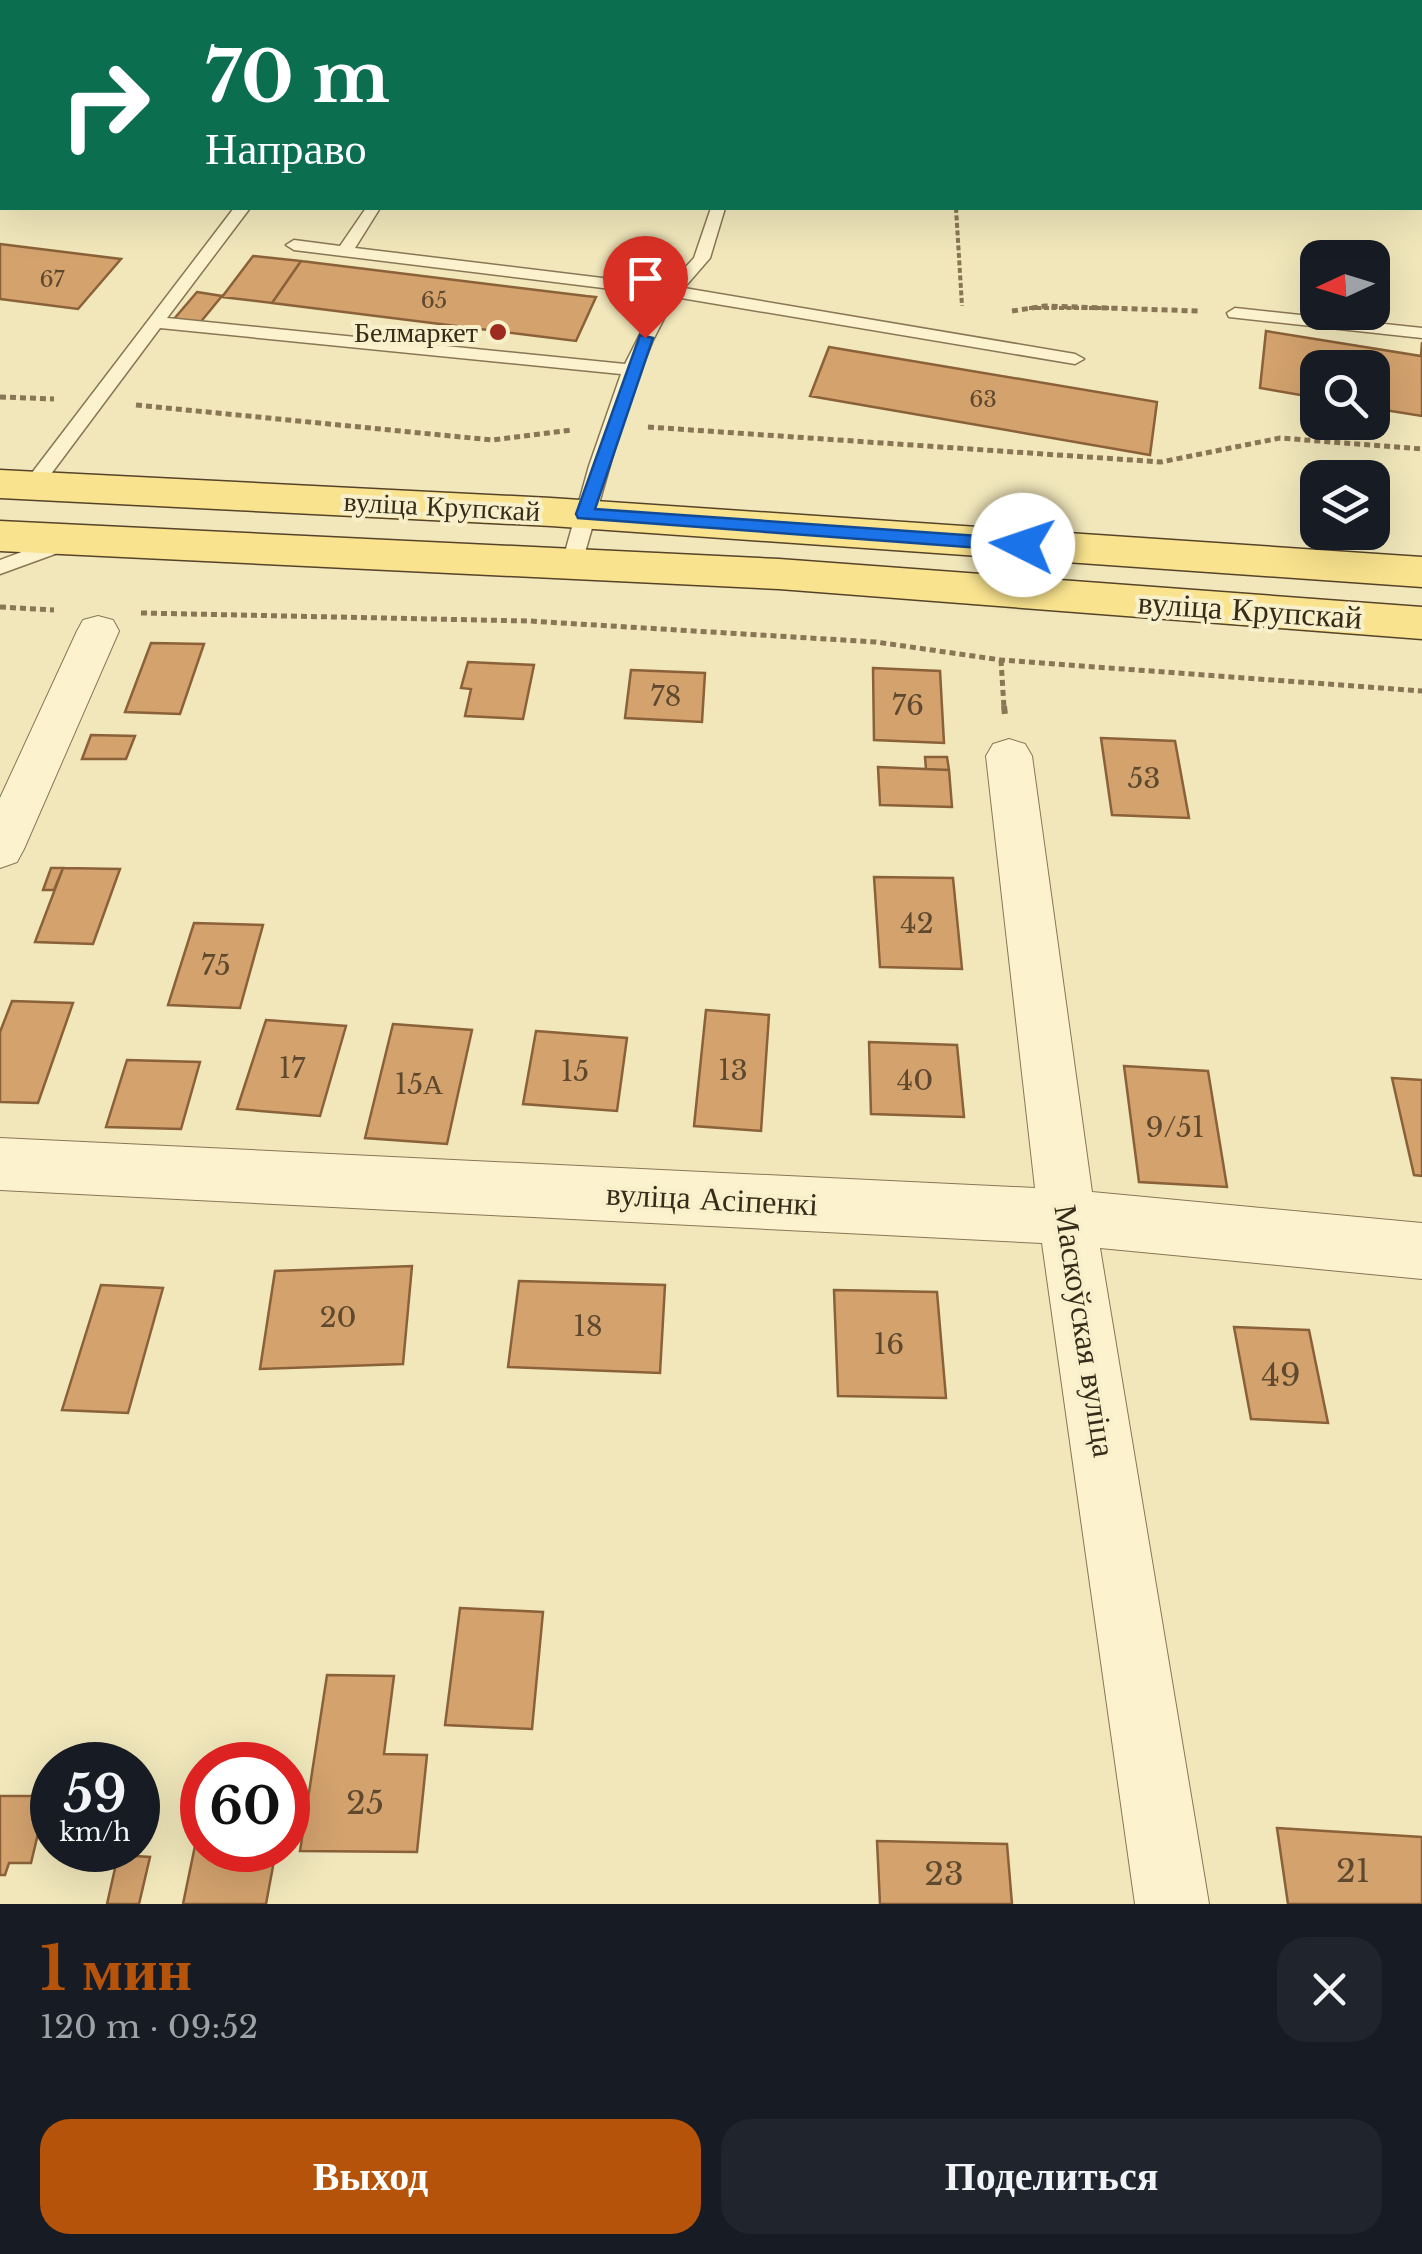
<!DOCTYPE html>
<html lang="ru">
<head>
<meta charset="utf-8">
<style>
	:root { --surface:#171b24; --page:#20242c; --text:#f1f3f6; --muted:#9ea1a6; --accent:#b45309 }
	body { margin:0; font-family:"Libre Baskerville",serif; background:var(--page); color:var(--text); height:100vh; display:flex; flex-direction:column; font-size:38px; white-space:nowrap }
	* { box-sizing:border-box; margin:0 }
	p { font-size:32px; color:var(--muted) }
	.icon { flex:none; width:55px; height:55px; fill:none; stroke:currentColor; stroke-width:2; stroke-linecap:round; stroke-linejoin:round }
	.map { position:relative; height:1904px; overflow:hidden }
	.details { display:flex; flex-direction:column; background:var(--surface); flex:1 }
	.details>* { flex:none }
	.hud { position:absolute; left:0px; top:0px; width:1422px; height:210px; box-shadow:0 10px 40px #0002; background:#0b6e4f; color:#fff; overflow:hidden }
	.needle { width:65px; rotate:266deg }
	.tools { position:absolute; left:1300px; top:240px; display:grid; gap:20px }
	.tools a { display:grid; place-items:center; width:90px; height:90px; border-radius:20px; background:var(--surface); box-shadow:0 10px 40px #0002; font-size:50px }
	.speed { position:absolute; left:30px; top:1742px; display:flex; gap:20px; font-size:50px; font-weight:700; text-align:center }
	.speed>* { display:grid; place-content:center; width:130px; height:130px; border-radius:50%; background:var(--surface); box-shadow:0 10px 40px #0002; line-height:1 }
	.speed small { font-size:25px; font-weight:400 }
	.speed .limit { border:15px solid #d22; background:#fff; color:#111 }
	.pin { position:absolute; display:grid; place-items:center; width:85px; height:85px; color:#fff; margin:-102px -42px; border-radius:50% 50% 50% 0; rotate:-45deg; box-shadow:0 0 10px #0007 }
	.pin .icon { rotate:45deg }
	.me { position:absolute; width:110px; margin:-55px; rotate:274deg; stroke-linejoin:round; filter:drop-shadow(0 0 8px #0008) }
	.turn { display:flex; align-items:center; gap:35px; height:210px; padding:0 40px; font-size:45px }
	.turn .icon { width:130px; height:130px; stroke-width:2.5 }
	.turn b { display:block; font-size:70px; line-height:85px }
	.round { display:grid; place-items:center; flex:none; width:105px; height:105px; border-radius:30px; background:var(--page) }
	.head { display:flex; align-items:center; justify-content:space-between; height:170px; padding:0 40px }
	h1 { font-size:60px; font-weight:800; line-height:75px; color:var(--accent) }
	.button { display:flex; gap:20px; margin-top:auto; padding:20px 40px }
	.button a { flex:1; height:115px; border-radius:30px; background:var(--accent); color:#fff; font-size:40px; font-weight:800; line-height:115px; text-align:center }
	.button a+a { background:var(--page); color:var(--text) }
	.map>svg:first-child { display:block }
</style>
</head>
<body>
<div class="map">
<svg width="1422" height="1904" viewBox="0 0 1422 1904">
	<rect width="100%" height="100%" fill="#f1e7bb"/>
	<path fill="#d3a26d" stroke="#8a6138" stroke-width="2.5" d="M0,244L121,259L78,309L0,299Z
		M253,256L301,261L272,303L222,297Z
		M301,261L586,296L596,297L576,341L272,303Z
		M197,292L222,296L199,324L173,320Z
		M1266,331L1421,356L1422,342V416L1372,408V368H1318V398L1260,388Z
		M829,347L1157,402L1150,455L810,396Z
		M151,643L204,644L180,714L125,712Z
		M468,662L534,665L523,719L465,716L471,689L461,688Z
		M873,668L940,671L944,743L874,740Z
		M631,670L705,673L702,722L625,718Z
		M91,735L135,736L126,759H82Z
		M1101,738L1175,741L1189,818L1112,815Z
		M925,757H947L949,770L926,769Z
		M878,767L949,770L952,807L880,805Z
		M51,868H63L54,890H43Z
		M63,868L120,869L93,944L35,942Z
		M874,877L953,878L962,969L880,967Z
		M194,923L263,925L240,1008L168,1005Z
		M12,1001L73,1003L38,1103L0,1102V1032Z
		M706,1010L769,1015L761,1131L694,1126Z
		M266,1020L346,1026L320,1116L237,1109Z
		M393,1024L472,1030L447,1144L365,1138Z
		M536,1031L627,1038L617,1111L523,1104Z
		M869,1042L957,1045L964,1117L871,1114Z
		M127,1060L200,1062L181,1129L106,1127Z
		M1124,1066L1208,1071L1227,1187L1139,1182Z
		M1392,1078L1422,1080V1176L1414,1175Z
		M412,1266L403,1364L260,1369L275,1271Z
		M519,1281L665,1285L660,1373L508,1367Z
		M101,1285L163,1288L128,1413L62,1410Z
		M834,1290L937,1292L946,1398L838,1396Z
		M1234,1327L1309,1330L1328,1423L1251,1419Z
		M460,1608L543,1612L532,1729L445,1725Z
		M327,1675L394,1676L384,1754L427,1755L417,1852L300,1851Z
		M0,1796H47L31,1863H9L5,1875H0Z
		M1277,1828L1422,1837V1904H1288Z
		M196,1841H202V1850H276L266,1904H183Z
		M877,1841L1007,1844L1012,1904H880Z
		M118,1855L150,1857L139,1904H107Z"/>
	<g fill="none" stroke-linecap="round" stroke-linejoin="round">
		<defs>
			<path id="lane" d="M1162,0H1174L1175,2H1163Z
				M1420,14H1422V22H1420Z
				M234,208H250L167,318L625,364L660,295L294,250L286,245L294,240L340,246L366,208H380L355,248L668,286L694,258L711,208H725L710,258L684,288L1075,354L1084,359L1075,364L675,297L653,340L628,402L582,563L572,570L562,563L589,466L621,374L160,328L39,490H25V482Z
				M1235,308L1422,328V338L1229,317L1227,313Z
				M70,534L80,541L77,546L0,574V560Z"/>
			<path id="street" d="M98,616L113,620L119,631L24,849L17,862L0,868V798L77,631L83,620Z
				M1009,739L1025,744L1032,756L1092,1192L1422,1223V1279L1100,1248L1209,1904H1135L1042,1243L0,1190V1138L1035,1188L986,756L993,744Z"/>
			<path id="primary" d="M0,470L551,498L1422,557V587L551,526L0,498Z
				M0,521L779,559L1422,607V639L779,589L0,551Z"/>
		</defs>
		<use href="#lane" stroke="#897654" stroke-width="3"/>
		<use href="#street" stroke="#897654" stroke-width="2"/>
		<use href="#primary" stroke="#564329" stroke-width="3"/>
		<path stroke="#897654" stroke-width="4" stroke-dasharray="5 2.5" stroke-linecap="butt" d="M956,208L962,306
			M1029,308H1117"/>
		<path stroke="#897654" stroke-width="5" stroke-dasharray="6 4" stroke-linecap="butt" d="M1012,311L1045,306L1199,311
			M0,397L54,399
			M136,405L492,440L571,430
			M648,427L1161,462L1280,438L1422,449
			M0,607L54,610
			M141,613L529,621L876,642L1001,660L1422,691
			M1001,660L1004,708"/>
		<path stroke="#897654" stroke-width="6" stroke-dasharray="8 5" stroke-linecap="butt" d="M1004,706L1005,715"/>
		<use href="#lane" fill="#fcf3ce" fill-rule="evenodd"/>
		<use href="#street" fill="#fcf3ce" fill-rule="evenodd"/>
		<use href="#primary" fill="#f9e38e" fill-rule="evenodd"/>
	</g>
	<path fill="#1a73e8" stroke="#114b97" stroke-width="2.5" d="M640,335L653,338L595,509L1023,539L1032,545L1023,551L578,518L576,514Z"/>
	<circle fill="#9d2b1f" stroke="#f8f0cb" stroke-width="4" cx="498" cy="332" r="10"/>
	<g text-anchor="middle" stroke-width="8" stroke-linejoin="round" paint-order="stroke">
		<g font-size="22" fill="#5e492f">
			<text x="52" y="287">67</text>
			<text x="434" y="308">65</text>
			<text x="983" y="407">63</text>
		</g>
		<g font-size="28" fill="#372b1a" stroke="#f8f0cb" text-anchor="end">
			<text x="478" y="342">Белмаркет</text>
		</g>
		<g font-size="28" fill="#372b1a" stroke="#f8f0cb">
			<text transform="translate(442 506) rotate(3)" y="10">вуліца Крупскай</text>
		</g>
		<g font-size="28" fill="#5e492f">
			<text x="666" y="706">78</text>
			<text x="908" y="715">76</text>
			<text x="1144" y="788">53</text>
			<text x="917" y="933">42</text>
			<text x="216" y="975">75</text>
			<text x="292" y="1078">17</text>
			<text x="733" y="1080">13</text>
			<text x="575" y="1081">15</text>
			<text x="915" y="1090">40</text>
			<text x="419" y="1094">15А</text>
			<text x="1175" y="1137">9/51</text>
			<text x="338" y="1327">20</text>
			<text x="588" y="1336">18</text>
			<text x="889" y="1354">16</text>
		</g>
		<g font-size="32" fill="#372b1a" stroke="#f8f0cb">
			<text transform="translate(1250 610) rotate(4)" y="11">вуліца Крупскай</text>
			<text transform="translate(712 1199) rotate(3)" y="11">вуліца Асіпенкі</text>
			<text transform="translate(1085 1331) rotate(81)" y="11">Маскоўская вуліца</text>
		</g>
		<g font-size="32" fill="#5e492f">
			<text x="1281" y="1386">49</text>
			<text x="365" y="1814">25</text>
			<text x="1353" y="1882">21</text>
			<text x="944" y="1885">23</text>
		</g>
	</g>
</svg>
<div class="tools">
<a><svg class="needle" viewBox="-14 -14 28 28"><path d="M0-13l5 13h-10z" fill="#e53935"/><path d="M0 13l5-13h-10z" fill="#9ea1a6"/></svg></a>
<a><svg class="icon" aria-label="search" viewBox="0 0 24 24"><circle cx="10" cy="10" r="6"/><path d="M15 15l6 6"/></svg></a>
<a><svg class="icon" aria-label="layers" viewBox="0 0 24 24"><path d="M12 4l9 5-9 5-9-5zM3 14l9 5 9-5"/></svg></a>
</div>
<div class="speed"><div>59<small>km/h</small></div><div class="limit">60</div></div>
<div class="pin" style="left:645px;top:338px;background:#d93025"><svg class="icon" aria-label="arrive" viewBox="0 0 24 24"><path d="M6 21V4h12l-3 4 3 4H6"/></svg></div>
<svg class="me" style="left:1023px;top:545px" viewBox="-20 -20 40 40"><circle r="19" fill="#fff"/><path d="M0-13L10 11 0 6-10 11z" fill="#1a73e8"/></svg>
<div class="hud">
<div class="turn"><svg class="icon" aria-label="right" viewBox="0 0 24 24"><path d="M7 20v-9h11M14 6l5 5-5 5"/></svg><div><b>70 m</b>Направо</div></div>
</div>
</div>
<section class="details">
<div class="head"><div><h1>1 мин</h1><p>120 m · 09:52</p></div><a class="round"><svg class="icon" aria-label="close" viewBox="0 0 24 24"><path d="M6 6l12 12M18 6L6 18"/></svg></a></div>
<div class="button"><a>Выход</a><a>Поделиться</a></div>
</section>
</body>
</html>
